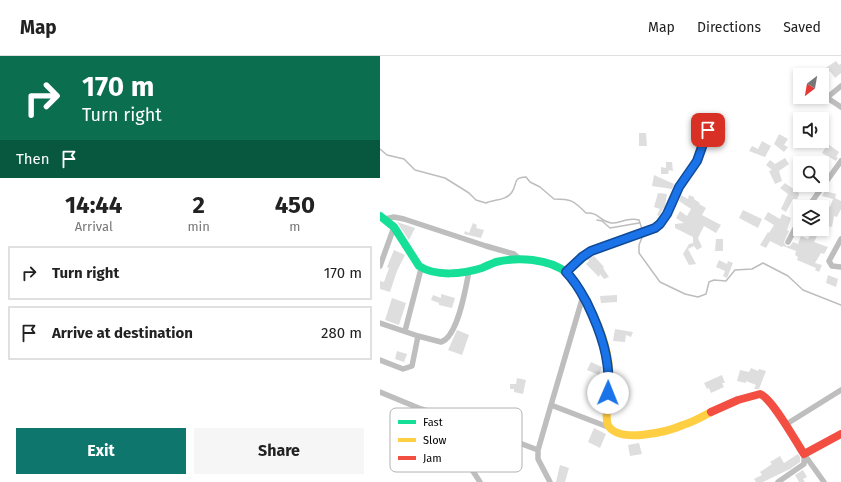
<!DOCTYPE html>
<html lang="en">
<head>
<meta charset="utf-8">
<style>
	:root { --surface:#fff; --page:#f6f6f6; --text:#222; --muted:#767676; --line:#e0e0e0; --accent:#0f766e }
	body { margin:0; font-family:"Fira Sans",sans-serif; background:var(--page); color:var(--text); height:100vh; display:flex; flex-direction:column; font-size:15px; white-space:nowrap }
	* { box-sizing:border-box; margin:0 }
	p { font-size:13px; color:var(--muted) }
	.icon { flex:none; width:22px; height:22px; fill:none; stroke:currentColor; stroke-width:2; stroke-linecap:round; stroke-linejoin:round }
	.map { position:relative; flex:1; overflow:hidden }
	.drawer { display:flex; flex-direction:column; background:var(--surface); width:380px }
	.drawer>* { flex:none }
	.guide { background:#0b6e4f; color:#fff; overflow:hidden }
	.needle { width:26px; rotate:211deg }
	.controls { position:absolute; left:413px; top:12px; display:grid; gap:8px }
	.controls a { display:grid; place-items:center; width:36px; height:36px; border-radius:0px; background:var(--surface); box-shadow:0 2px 6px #0003; font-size:20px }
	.pin { position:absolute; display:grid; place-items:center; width:34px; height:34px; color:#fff; margin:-17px; border-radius:8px; box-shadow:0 2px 6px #0006 }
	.me { position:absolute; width:44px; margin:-22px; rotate:1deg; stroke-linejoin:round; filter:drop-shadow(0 0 3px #0008) }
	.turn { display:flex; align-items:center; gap:14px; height:84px; padding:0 16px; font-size:18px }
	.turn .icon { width:52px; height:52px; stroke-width:2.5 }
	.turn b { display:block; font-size:28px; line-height:34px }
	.then { display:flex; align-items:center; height:38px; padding:0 16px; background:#0003; gap:8px; font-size:15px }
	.eta { display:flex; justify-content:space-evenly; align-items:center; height:68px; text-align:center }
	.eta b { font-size:24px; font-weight:700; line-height:28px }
	.button { display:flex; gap:8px; margin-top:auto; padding:8px 16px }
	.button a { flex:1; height:46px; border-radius:0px; background:var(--accent); color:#fff; font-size:16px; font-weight:700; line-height:46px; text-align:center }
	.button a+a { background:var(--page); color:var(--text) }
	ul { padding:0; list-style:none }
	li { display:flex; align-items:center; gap:12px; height:54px; margin:0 8px 6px; padding:0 8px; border:2px solid var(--line); border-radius:0px }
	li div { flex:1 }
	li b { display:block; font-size:15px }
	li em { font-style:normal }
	header { display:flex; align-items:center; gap:24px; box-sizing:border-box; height:56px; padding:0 20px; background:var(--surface); border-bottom:1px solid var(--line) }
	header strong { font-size:19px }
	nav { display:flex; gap:22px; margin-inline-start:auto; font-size:14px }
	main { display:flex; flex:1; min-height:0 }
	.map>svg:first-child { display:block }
</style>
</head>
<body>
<header>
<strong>Map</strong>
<nav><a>Map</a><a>Directions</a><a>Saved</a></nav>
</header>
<main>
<section class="drawer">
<div class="guide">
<div class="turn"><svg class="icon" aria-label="right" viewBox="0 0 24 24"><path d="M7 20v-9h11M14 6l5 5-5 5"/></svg><div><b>170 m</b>Turn right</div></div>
<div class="then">Then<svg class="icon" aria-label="arrive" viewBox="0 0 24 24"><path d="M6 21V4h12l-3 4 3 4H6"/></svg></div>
</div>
<div class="eta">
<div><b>14:44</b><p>Arrival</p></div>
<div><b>2</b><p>min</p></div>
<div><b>450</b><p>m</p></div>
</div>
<ul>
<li><svg class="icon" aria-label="right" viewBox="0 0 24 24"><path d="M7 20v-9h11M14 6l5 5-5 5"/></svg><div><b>Turn right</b></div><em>170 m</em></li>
<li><svg class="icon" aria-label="arrive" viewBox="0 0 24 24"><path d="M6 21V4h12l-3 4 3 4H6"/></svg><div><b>Arrive at destination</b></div><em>280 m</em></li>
</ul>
<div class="button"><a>Exit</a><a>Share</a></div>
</section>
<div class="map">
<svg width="461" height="426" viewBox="0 0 461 426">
	<rect width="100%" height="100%" fill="#fff"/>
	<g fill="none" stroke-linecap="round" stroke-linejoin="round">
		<path stroke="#bdbdbd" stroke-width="1.5" d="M0,93L7,99L24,103L35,114L65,122L89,137L96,144L106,147C114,143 126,145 132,136C138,127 132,122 146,121L150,126L160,131L174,143C191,143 193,144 206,157C219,156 219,165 231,167C239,168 246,161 259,164L262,173
			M217,164L222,165L230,172L259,167
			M263,179L259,189V197L280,226L305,238L318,241L326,238L329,226L334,224L346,225L355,214L372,213L383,207L408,220L423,234L461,249"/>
	</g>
	<path fill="#dedede" d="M456,5L459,9L461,8V17L455,22L450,15L442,22V19H435Z
		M338,68L346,73L339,87L332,83Z
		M259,77H266L267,90H259Z
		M399,78L408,83L404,89L408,91L404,96L394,88Z
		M382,85L391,90L385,101L369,95L372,90L378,93Z
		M448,88L459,96L456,101L458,102L456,105L442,97Z
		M405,102L409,108L399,115L402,125L395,128L389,115L392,114L386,109L390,104L395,108Z
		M286,106H292L293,115L289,114L288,118H281V111L286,112Z
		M274,119L294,128L292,133L272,130Z
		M405,127L419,137V139L417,143H413L406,156L401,153L408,138L400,132Z
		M445,135L456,138L455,142L461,145V153L457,161L454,160L452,171L442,169L444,156L442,155V148L450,151L453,143L442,140Z
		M278,137L287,138L285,150L279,160L277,159L280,153L274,151Z
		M301,139L308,143L309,139L314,141V143L320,147L319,148L326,152L322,159L341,169L336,177L324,170L318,182L322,191L317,194L314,190L308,193L316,208L309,209L303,198L309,188L313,187V181L295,172V168L304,167L296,162L300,155L307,160L311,153L299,145Z
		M363,154L382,163L378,172L359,162Z
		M388,156L400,163L402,158L411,162L407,174L409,175L404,186L406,190H410L413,186L418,188L421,180L428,183L432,175L438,178L434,186L448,191L444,198L441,197L435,207L442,209L439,216L435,214L436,212L417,204L418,201L415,199L416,195L403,190L402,191L390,185L386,192L380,189L388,176L389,177L394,169L384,163Z
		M17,166L35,172L29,184Z
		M93,167L97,169L96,172L104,174L101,182L84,178L85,175L89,177Z
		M336,183H343V195H335Z
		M14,194L25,199L17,215L10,236L0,233V225L4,226L9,212L7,211Z
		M214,200L224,211L223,212L229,221L224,223L220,218L219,221L206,208L209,205L208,203Z
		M339,204L347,208L348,205L353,207L347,222L343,220L345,215L336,211Z
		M448,219L458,223L456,231L446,227Z
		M61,238L75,242L72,252L59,249V247L51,244L53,239L61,242Z
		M237,239V246L221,247L220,240Z
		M12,242L26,247L19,269L5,264Z
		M235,273L253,276L251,281L246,279L245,286L233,285Z
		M77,274L89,279L82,299L68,294Z
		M17,295L27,298L24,306L15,303Z
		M211,306L222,311L219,319L207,314Z
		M371,312L378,315L379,313L386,315L379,333H374L376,329L366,325V327L357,325L360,314L369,316Z
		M342,319L345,327H342L344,331L331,337L329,332L327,333L324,327Z
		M137,322L146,324L143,338L134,336V333H130V328H136Z
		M214,372L226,378L220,392L208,386Z
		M259,387L262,398L250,400L248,389Z
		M418,398L420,401V406L410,413L383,426H376L374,423L382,419L380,416L392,408L390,406L400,400L404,407Z
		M180,409L189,412L185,426H176Z
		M423,414L427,421L423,423L425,426H419L415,419Z"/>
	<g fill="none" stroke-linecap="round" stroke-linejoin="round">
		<path stroke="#bebebe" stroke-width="5.5" d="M461,30L449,40V43L461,51
			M428,151L461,105
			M5,163L14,161L24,163L106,190L134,198L141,204
			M461,183L449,205L452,210L461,211
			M408,186L420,163
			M0,210L14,171
			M0,267L38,280L61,286C78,281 86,231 89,215
			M25,275L41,213
			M0,304L23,313L32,310L38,280
			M0,336L41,353L78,364L158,394V403L170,426
			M171,349L203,240
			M55,357L100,426
			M405,369L461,334
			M158,394L171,349L228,371
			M424,398L444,426
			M398,426L424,408V398"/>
		<path stroke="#16e098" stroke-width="8" d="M0,160L14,171L39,210C56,221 83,218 102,212C106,210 111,208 116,206C137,201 169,202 187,217C194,223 198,231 203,239
			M186,216L211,195L275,172L287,158L299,131L317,105L333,61"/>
		<path stroke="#ffcf43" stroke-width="8" d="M203,239C215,260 227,286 229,311C230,323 224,361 228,369C238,388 287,376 303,369C313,366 322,361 331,356"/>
		<path stroke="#f24e42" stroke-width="8" d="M331,356L358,344L380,338C392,342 416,386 424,398L461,378"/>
	</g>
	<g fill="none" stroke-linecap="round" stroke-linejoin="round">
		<defs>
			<path id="route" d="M228,337C231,304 221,276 207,247C201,236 196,226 186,216L202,201L211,195L275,172L280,168L287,158L299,131L317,105L328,74"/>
		</defs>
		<use href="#route" stroke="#114b97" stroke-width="10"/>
		<use href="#route" stroke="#1a73e8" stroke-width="7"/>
	</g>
	<rect x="10" y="352" width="132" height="64" rx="6" fill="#fff" stroke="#b2b2b2" stroke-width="1"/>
	<rect x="18" y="364" width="18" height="4" fill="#16e098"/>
	<rect x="18" y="382" width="18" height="4" fill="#ffcf43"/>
	<rect x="18" y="400" width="18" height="4" fill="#f24e42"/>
	<g font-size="11" fill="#000">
		<text x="43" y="370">Fast</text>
		<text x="43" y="388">Slow</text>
		<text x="43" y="406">Jam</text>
	</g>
</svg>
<div class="controls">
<a><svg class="needle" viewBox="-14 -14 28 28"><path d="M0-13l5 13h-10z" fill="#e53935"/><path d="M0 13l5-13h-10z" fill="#767676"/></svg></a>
<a><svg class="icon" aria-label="sound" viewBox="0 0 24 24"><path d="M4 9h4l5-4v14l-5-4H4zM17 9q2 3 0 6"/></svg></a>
<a><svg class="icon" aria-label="search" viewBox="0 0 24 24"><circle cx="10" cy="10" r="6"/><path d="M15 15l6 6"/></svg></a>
<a><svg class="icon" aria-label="layers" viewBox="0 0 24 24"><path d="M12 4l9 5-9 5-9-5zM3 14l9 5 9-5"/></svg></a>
</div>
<div class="pin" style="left:328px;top:74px;background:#d93025"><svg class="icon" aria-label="arrive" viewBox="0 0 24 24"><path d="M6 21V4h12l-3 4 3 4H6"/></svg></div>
<svg class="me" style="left:228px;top:337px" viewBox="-20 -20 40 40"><circle r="19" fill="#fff"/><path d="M0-13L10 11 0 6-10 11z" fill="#1a73e8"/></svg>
</div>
</main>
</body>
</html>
